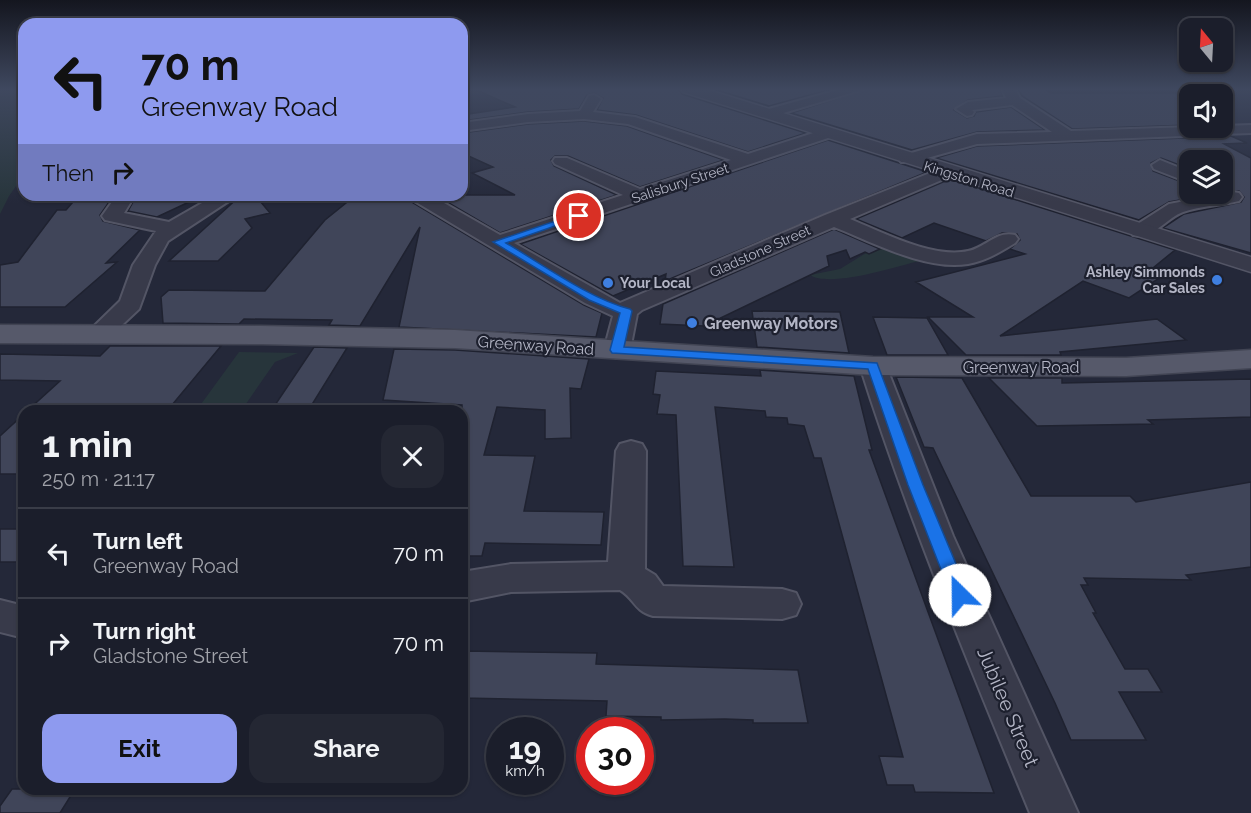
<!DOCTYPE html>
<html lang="en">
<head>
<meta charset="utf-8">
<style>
	:root { --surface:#1b1e2b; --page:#242733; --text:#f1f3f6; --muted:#a0a2a9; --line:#393c47; --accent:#8e9aef }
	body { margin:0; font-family:Raleway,sans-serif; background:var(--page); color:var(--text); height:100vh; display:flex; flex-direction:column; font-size:22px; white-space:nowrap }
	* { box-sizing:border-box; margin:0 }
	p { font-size:20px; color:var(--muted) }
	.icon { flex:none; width:33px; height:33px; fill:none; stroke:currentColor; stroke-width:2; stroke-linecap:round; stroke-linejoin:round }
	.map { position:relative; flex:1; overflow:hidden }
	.sheet { position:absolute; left:18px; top:405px; width:450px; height:390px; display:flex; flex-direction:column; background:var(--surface); border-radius:18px; box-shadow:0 2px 4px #0004,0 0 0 2px var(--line) }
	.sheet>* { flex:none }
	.banner { position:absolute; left:18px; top:18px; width:450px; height:183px; border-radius:18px; box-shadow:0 2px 4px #0004,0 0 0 2px var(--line); background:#8e9aef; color:#111; overflow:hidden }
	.needle { width:39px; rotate:342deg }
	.tools { position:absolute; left:1179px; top:18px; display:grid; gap:12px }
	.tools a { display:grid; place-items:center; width:54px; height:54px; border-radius:12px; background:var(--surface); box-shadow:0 2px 4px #0004,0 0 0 2px var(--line); font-size:30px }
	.speed { position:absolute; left:486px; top:717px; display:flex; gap:12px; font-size:30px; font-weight:700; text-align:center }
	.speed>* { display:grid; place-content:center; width:78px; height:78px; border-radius:50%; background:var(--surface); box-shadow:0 2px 4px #0004,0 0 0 2px var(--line); line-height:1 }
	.speed small { font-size:15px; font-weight:400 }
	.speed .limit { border:9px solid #d22; background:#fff; color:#111 }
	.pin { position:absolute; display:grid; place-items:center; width:51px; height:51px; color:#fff; margin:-26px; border:3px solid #fff; border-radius:50%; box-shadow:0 2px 6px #0007 }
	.me { position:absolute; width:66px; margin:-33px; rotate:337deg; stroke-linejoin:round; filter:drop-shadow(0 0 4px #0008) }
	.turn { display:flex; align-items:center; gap:21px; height:126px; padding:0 24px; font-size:27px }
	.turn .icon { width:78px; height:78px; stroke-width:2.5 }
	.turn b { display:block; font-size:42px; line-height:51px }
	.then { display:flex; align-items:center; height:57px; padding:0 24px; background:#0003; gap:12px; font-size:22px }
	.round { display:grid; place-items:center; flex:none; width:63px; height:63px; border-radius:18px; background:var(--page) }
	.headline { display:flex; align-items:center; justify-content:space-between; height:102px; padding:0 24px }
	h1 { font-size:36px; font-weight:700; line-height:45px }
	.action { display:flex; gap:12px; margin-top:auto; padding:12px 24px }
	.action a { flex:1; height:69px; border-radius:18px; background:var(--accent); color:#111; font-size:24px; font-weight:700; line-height:69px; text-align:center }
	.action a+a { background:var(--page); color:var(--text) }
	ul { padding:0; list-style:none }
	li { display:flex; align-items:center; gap:18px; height:90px; padding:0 24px; border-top:2px solid var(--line) }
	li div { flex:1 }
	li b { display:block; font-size:22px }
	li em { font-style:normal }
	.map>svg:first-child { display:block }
</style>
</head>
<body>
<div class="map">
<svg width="1251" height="813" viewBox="0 0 1251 813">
	<rect width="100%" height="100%" fill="#242839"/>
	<path fill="#27353b" d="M0,89H24V175L9,196L0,214Z
		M879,245L919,261C895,267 830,288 810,275L840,269Z
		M239,352L298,353L275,362L241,411H196Z"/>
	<path fill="#404559" stroke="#1f2230" stroke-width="1.5" d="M474,89H679L682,94L806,133L748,152L636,115L597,110L603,98L594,93L587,95L579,109L528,112L462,121V115L515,107Z
		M714,89H832L769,106Z
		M866,89H1000L1003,96L968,100L954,110L967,118L974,116L976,112L1011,107L1045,130L977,132L912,150L791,113Z
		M1018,89H1045L1051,93H1175L1190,99V125L1072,129L1022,96Z
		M584,121L627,126L724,160L640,187L568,156H555L551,160L554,166L617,195L500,233L435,195H515L472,173L493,167L462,153V133L528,124Z
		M1217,134L1231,136L1247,143L1224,144L1251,158V253L1163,228L1184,214L1241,202L1244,197L1239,191L1222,192V160H1190V169L1161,158L1151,163L1153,171L1190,185V194H1213L1169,202L1139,220L936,158L977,146L1210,137Z
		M828,140L927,172L665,281L666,274L613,296L520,244Z
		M950,179L1175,250L1148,272L1161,277L1129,298L1083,281L1000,336L1157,319L1186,340L1060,352L1061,355H966L928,317H973L916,282L1025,254L1010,249L1020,240L1017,234L1002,233L986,241L934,223L902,238L856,219Z
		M79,195H114L100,215L103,221L140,230L106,263L117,262L65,307H0V265L18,262L57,210H66Z
		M137,195H204L157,217L128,211Z
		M241,195H255L270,213L245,219L252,228L218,261H169Z
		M356,195H406L410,201L584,305L602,313L596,337L399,327L420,227L360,326L329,325L332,320L244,319L239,324L163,323L161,297L169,290L265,291L325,220Z
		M834,229L880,249L869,254L865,252L850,259L846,250L827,256L829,266L704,326L660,324L663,304Z
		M752,311L840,312L849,353L757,347Z
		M873,317L927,318L948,355H887Z
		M110,346H221L167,411H27L60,381L0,380V354L100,356Z
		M314,347L347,348L308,411H271Z
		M394,349L455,350L589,359L581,389L570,388L571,438L545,439V410L497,407L484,455L535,456L524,511L604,512L601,545L485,543L482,556H462V405L383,400Z
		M760,370L854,376L872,450H869L994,793L915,792L913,785H887L879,756L903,757L821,458H814L804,426L788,424L787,418L766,417L765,411L715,407L734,567L683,566L676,415L657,414L660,395L653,394L656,371L761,376Z
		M896,377L962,378L1031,496H1130L1136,502L1251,482V567L1186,575L1191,580L1084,578L1088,585H1081L1096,613H1093L1125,669H1148L1162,692H1119L1146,740H1071L1055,703L933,448L924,447Z
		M989,378H1062V383L1251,379V417L1148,420L1153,424L1037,426Z
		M24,414V474H0V436Z
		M0,529H24V562H0Z
		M462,651L597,653L596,664L798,670L808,723H753V720L725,719L661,720V717L606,716L607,701L462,698Z
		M12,789H75L60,813H0V806Z"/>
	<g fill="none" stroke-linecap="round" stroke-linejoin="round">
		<defs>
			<path id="minor" d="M842,89H864L770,117L763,113L765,110Z
				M1002,89H1015L1020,98L1071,131L1190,127L1216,129L1223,126L1251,125V133L1223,134L1217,132L1210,135L977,144L913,162H901L899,159L901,156L977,134L1052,132L1012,105L972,110L974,112L972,115L967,116L956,109L968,102L1006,98Z
				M594,95L601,99L593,112L635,117L748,154L829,128L837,133L834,136L514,243L620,303L825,215L945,167L951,168L953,172L951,176L850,219C882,232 933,259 968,251C985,248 997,230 1015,235L1018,239L1015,243C1000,252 986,261 968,264C926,271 872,242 834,227L642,310L637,314L630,350L626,355L617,358L608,355L604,350L613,316L585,303L411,199L408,195H430L500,235L623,195L555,164L553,161L555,158H567L640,189L731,160L628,124L584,119L528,122L462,131V123L528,114L580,111L589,96Z
				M1160,160L1190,172V183L1154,169L1152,165Z
				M1233,192L1239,193L1242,197L1239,201C1221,205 1201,206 1183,212C1166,218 1153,240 1133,235L1130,231L1133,227L1169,204Z
				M117,195H135L124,213L169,222L216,195H238L168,241L155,265L139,309L106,340L97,342L88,340L85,335L120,301L133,265L156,231L105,220L102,216Z
				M873,358L882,360L886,366L953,536L1078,813H1030C969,665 908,518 860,366L864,360Z
				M631,441L642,444L646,451L645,569L655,575L663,586L782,589L796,593L801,604L796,615L782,619L653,616C633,610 636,600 620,590L511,592L462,602V572L511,564L608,562L616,451L620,444Z
				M0,600L24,606V638L0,632Z"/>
			<path id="tertiary" d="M681,89H705L1251,257V272L683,92Z"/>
			<path id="primary" d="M0,325L261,326L455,330L873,357L1126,358L1251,350V368L1126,376L873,375L455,348L261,344L0,343Z"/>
		</defs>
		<use href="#minor" stroke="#535565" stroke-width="4"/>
		<use href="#tertiary" stroke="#535565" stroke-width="3"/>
		<use href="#primary" stroke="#414453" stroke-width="3"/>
		<use href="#minor" fill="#383a4a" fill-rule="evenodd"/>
		<use href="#tertiary" fill="#383a4a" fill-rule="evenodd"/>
		<use href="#primary" fill="#56596a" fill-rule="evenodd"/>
	</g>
	<linearGradient id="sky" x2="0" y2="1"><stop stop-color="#14161f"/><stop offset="0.44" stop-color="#3f485f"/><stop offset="1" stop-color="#3f485f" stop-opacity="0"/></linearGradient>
	<rect width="1251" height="203" fill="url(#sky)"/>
	<path fill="#1a73e8" stroke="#114b97" stroke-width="1.5" d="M576,214L584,216L506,243C542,264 590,299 630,309L632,311L624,347L877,363L923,485L969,595L966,600L960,602L954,600L951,595L908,485L868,369L612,353L610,350L620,313L589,300L493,242Z"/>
	<g fill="#3f7fe0" stroke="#1d202e" stroke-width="2">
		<circle cx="1217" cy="280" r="6"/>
		<circle cx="608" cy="283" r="6"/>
		<circle cx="692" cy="323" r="6"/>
	</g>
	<g text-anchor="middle" stroke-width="4.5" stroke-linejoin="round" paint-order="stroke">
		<g font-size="14" fill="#b3b5c5" stroke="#1d202e">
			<text transform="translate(969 179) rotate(17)" y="5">Kingston Road</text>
			<text transform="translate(680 183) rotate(-18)" y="5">Salisbury Street</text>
			<text transform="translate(760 251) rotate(-24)" y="5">Gladstone Street</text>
		</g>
		<g font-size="14" font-weight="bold" fill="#b3b5c5" stroke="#1d202e" text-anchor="end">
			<text x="1205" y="277">Ashley Simmonds<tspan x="1205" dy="16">Car Sales</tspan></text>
			<text x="620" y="288" text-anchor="start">Your Local</text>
		</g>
		<g font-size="16" font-weight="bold" fill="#b3b5c5" stroke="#1d202e" text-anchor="start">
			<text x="704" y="329">Greenway Motors</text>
		</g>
		<g font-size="16" fill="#b3b5c5" stroke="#1d202e">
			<text transform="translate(536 345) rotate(4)" y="6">Greenway Road</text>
			<text x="1021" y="373">Greenway Road</text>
		</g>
		<g font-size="20" fill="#b3b5c5" stroke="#1d202e">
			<text transform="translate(1008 707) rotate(67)" y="7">Jubilee Street</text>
		</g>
	</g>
</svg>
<div class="tools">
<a><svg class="needle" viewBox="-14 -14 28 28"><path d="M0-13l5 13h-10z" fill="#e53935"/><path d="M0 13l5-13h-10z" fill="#a0a2a9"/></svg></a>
<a><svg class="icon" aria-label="sound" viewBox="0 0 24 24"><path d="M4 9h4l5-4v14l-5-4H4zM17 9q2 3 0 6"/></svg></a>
<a><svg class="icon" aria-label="layers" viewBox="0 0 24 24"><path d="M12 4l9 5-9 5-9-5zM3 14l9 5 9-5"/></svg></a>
</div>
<div class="speed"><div>19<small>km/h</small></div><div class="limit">30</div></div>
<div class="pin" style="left:579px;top:216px;background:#d93025"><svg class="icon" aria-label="arrive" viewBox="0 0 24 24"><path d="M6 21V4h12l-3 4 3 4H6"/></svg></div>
<svg class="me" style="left:960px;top:595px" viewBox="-20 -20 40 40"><circle r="19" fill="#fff"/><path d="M0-13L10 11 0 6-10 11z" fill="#1a73e8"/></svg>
<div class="banner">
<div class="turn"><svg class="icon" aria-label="left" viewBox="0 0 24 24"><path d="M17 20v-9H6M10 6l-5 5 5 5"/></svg><div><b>70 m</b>Greenway Road</div></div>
<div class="then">Then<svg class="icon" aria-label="right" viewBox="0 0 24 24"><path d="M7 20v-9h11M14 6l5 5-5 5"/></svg></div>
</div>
<section class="sheet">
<div class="headline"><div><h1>1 min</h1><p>250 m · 21:17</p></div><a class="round"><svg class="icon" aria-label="close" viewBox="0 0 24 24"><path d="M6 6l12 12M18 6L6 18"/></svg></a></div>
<ul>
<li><svg class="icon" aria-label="left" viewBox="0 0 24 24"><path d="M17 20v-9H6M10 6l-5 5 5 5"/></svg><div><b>Turn left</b><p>Greenway Road</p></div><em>70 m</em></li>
<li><svg class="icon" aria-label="right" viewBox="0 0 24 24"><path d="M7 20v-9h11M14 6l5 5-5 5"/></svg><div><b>Turn right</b><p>Gladstone Street</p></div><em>70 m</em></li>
</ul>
<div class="action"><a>Exit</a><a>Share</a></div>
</section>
</div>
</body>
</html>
